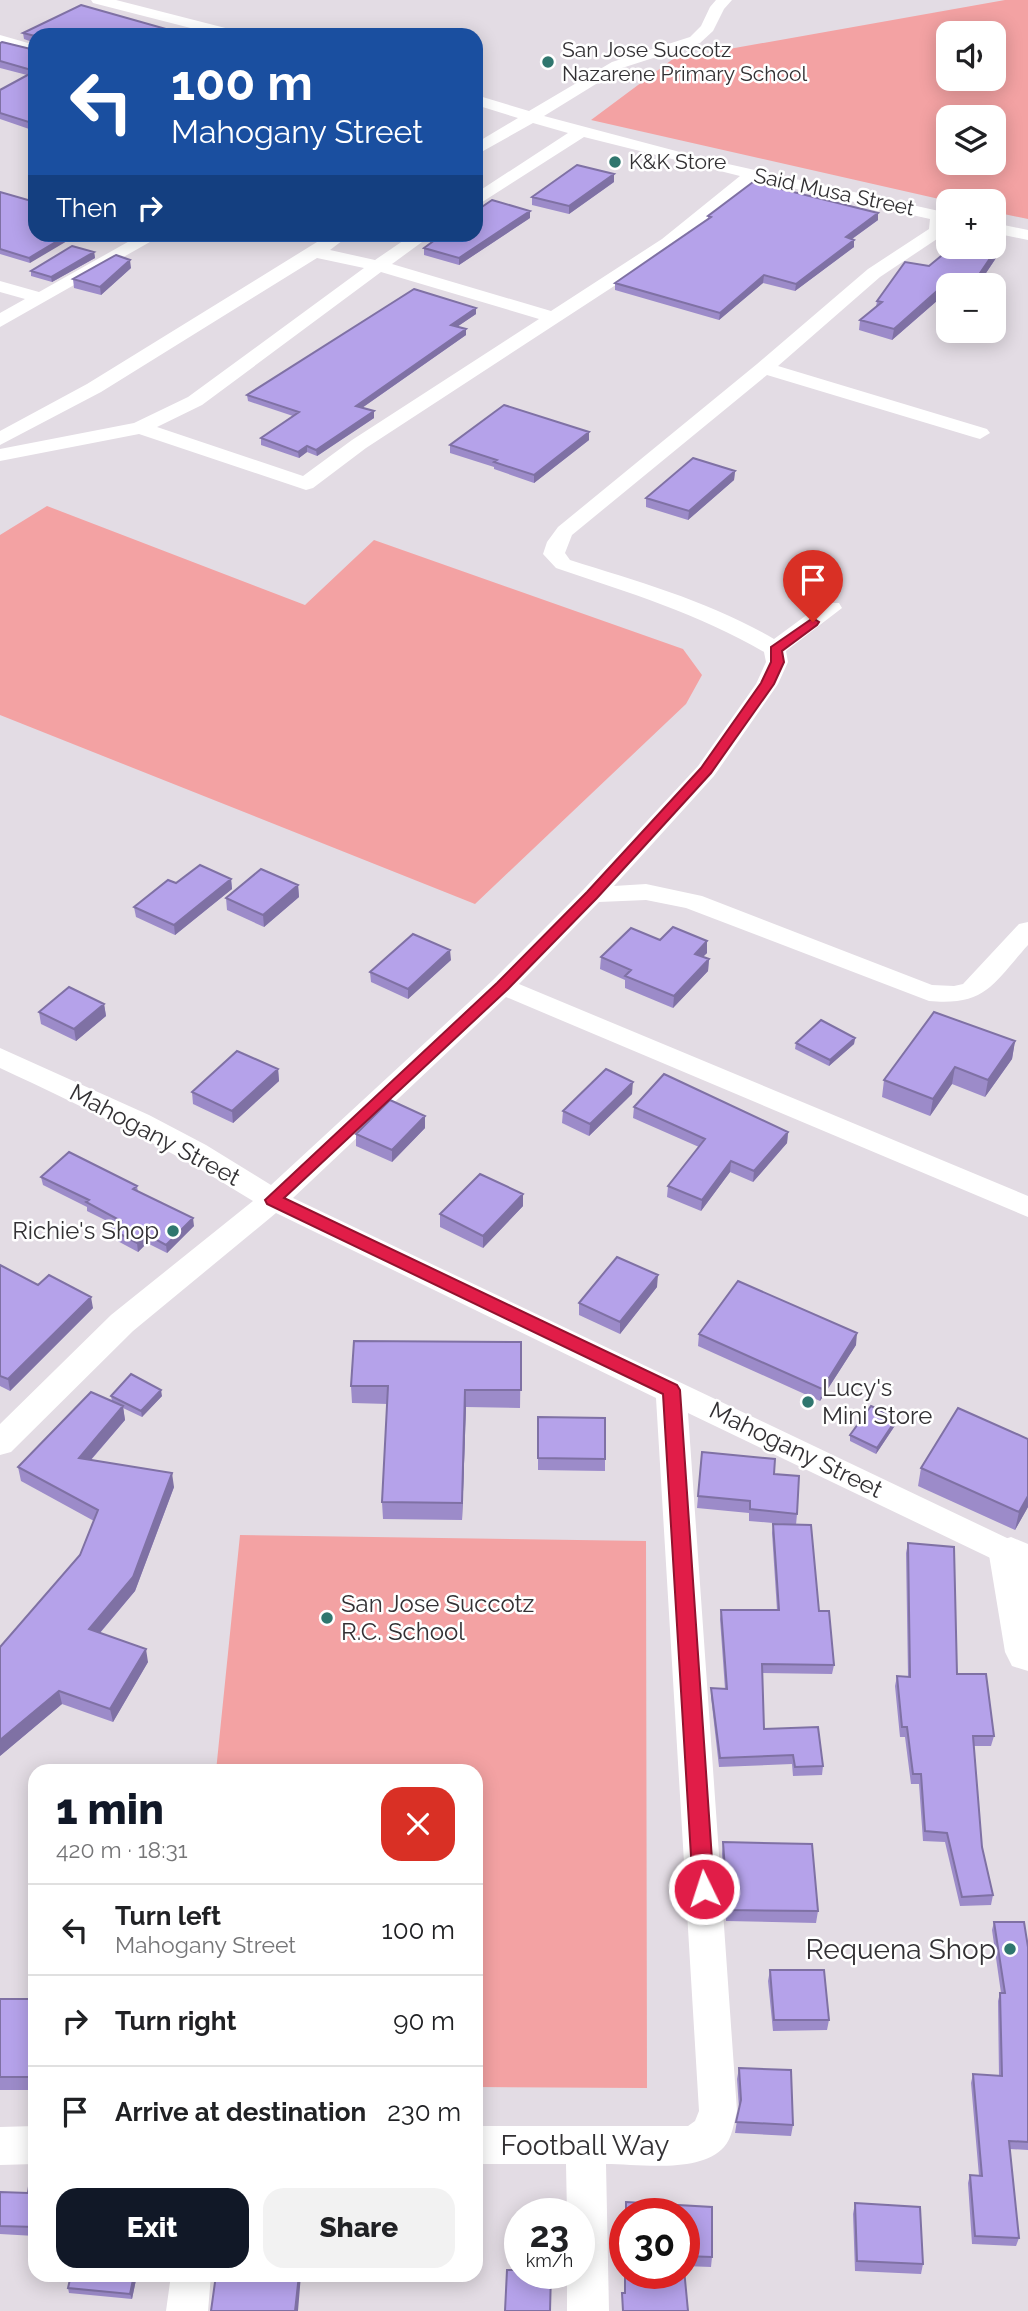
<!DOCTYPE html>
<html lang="en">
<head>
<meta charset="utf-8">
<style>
	:root { --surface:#fff; --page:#f2f2f2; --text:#202124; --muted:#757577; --line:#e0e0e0; --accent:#111827 }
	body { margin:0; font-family:Raleway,sans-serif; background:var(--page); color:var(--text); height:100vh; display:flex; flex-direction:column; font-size:26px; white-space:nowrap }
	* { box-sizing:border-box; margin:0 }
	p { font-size:23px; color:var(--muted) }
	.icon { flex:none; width:38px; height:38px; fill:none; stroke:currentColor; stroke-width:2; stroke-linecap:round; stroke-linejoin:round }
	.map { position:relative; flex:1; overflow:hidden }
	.sheet { position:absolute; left:28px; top:1764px; width:455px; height:518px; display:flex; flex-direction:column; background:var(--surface); border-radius:21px; box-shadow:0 4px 18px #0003 }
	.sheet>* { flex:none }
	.banner { position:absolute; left:28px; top:28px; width:455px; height:214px; border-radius:21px; box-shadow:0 4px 18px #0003; background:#1a4fa0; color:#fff; overflow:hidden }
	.tools { position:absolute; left:936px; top:21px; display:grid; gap:14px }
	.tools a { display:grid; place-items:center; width:70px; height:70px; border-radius:14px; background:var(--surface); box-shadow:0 4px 18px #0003; font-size:35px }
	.speed { position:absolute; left:504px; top:2198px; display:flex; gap:14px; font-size:35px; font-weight:700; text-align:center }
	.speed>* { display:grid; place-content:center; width:91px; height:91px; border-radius:50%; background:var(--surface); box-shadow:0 4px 18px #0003; line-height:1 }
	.speed small { font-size:18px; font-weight:400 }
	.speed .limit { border:10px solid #d22; background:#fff; color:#111 }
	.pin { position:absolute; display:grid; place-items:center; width:60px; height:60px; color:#fff; margin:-72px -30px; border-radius:50% 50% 50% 0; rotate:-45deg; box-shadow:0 0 7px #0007 }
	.pin .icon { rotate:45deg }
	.me { position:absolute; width:77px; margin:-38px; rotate:356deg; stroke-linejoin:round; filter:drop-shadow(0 0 5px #0008) }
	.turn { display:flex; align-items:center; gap:24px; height:147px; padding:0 28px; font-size:32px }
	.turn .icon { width:91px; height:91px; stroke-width:2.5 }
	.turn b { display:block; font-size:49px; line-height:60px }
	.then { display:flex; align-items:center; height:66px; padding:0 28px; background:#0003; gap:14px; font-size:26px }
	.round { display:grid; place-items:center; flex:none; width:74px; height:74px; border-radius:21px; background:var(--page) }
	.headline { display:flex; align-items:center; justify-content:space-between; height:119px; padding:0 28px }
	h1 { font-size:42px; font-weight:800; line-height:52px; color:var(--accent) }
	.primary-button { display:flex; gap:14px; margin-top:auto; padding:14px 28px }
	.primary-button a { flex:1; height:80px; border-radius:21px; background:var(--accent); color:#fff; font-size:28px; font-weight:800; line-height:80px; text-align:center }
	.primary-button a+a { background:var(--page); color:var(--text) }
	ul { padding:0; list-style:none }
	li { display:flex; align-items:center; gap:21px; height:91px; padding:0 28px; border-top:2px solid var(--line) }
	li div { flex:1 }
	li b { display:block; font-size:26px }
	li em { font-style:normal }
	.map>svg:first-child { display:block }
</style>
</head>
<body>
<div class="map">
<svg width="1028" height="2311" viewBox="0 0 1028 2311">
	<rect width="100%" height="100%" fill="#e3dce4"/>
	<path fill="#f3a2a3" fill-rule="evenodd" d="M1005,0H1028V219L994,212V201H948L591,120L673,59ZM994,33V79H948V33ZM948,117H994V163H948Z
		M47,506L305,605L374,540L683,649L702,675L686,704L475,904L0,715V535Z
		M240,1535L646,1541L647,2088L476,2087V1771H216Z"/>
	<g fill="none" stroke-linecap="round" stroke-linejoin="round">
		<path fill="#fff" fill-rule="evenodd" d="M91,0H116L241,32L244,35H218L93,3Z
			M716,0H732L724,9L713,31L700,43L622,68L544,116L710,160L948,213V223L943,235L880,277L778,366L987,429L990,433L980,439L973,437L767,375L572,535L565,553L570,560C640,582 711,602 774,639L823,603H839L842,608L786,651L788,662L778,684L714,776L614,886L646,884L702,896L932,985L954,986L963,984L1019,924L1028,922V945C993,984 986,1006 929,1001L686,908L646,900L599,902L519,984L1028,1196V1217L506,997L293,1198L1028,1548V1576L688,1413L737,2111C734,2122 732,2139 724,2147C700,2174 639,2164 606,2164L609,2311H567V2273H579V2214H567L566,2164H476V2126H688L695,2121L699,2111L656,1398L276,1213L133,1331L11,1452L0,1455V1424L111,1315L253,1201C170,1149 88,1109 0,1068V1048L149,1115L206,1145L271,1185L493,980L583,890L698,766L756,684L766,662L764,652C699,614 627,592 556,568L543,554L547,542L558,527L757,364L868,269L929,229L930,219L756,180L674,247L366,448L313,488L306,490L139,434L0,461V449L134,423L188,397L364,268L317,258L101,392L0,445V431L87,384L330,234H351L330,250L375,260L413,234H433L392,264L551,311L662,239L740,176L584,137L476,206V193L568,133L533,123L476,155V143L518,118L476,105V95L529,111L612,62L690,37L701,26L710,7ZM381,272L539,319L352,440L303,476L157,427L202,405Z
			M0,35L35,45V55L0,45Z
			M994,223L1028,230V240L994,233Z
			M142,234H164L0,327V313L25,299L0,292V281L39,292Z
			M35,2126V2164L0,2165V2127Z
			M171,2275H211L208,2311H166Z"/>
		<path fill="#fff" fill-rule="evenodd" d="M1011,1537L1028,1544V1671L1012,1666L1005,1652L989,1555L995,1542Z"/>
	</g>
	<path fill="#9c8bc9" d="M23,33L166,34L35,35V43L24,39Z
		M0,43L35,50V131L0,119V90L27,75L0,68Z
		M614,182L569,214L532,205V197Z
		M0,192L35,202L30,263L0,254Z
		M878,213V220L852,239L854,240V247L795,291L763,283L719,320L615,290V283L708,219V216Z
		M530,218L459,265L424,255V248Z
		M997,248L996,258L978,285H948V293H946L892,340L859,330L860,320L876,307L877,301L929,266Z
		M94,252L95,258L52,282L31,276V271Z
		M131,268L101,295L74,288L73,279Z
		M476,308V314L458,326L466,335L362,408L374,411V418L317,456L307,452L299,458L261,445V438L293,416L248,401L247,395Z
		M589,440L534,483L494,469V467L450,453V445Z
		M735,471L734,480L688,520L646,507V498Z
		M231,879L232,889L175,935L136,917L134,907L176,883Z
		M298,885L299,897L264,927L227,910L226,898Z
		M660,940L707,941V953L703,957L709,959L708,971L673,1008L625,988V980L600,969L601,957Z
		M451,960L408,999L371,982L370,972Z
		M104,1004L106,1016L76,1041L41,1024L39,1012Z
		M855,1038L854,1044L829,1066L795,1049L796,1043Z
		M1015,1041L1012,1059L985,1097L952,1084L930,1116L882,1097L884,1080Z
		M278,1069L279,1081L233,1123L193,1104L192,1092Z
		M632,1094L589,1136L562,1123L563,1111Z
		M634,1107L788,1132L787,1143L753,1182L730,1172L701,1211L667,1197L668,1186L699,1147L633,1118Z
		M425,1116V1128L392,1162L356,1146V1134Z
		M41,1177L137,1186L138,1192L194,1226L167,1253L147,1243L138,1252L112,1238L111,1229L115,1225L87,1211V1207L43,1185Z
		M523,1194V1206L483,1248L440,1227V1214Z
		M0,1265L38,1285L93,1308L10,1391L0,1386Z
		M657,1287L620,1334L579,1315V1303Z
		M699,1334L856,1345L820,1401L698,1346Z
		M521,1342L520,1408L466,1407L462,1520L383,1519L382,1502L388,1404L352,1403L351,1386Z
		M111,1396H162L142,1417L123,1408L125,1420L91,1460L174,1487L135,1591L100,1633L148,1662L113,1722L62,1704L0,1756L94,1521L21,1481L18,1467L112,1401Z
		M538,1417L605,1459V1471L538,1470Z
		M897,1418L896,1424L876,1454L850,1441V1435Z
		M1028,1439V1507L1015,1530L918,1486L921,1468Z
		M702,1452L774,1474L797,1514L796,1525L834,1665L832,1674L762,1673L764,1729L823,1766L822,1775L793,1776L792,1764L719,1767L711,1697V1688L725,1689L720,1619L721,1610H777L772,1533L773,1524H784L749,1521V1513L697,1508Z
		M908,1543L957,1674L994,1736L991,1746H974L982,1847L993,1895L991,1905L960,1906L945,1842L923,1841L919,1784H911L905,1737H900L895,1686L897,1676H908L906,1553Z
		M723,1842L818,1911L816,1923L726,1921L722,1854Z
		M994,1922L1028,1947V2150L1010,2149L1019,2238L1016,2246L972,2244L968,2183L970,2175L979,2176L971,2083L973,2074L999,2076L998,2001L1000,1993H1001L992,1930Z
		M770,1970L829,2020L827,2030L773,2031L768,1981Z
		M0,1999H35V2090H0Z
		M739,2068L793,2125L791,2136L735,2133L739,2108L737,2079Z
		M35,2180V2236L0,2234V2192L28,2193Z
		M626,2202L712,2207V2257L711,2267L684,2266V2214H625Z
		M855,2203L923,2264L921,2274L855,2271L853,2214Z
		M71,2275H137L132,2299L69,2293L68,2288Z"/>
	<path fill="#7f71a4" d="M614,174V182L569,214V206Z
		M530,211V218L459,265V258Z
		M878,213V220L845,244L846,237Z
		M69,234H79L30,263L29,258Z
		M854,240V247L795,291L796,284Z
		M997,248L996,258L978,285H972Z
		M94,252L95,258L52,282L51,277Z
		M130,260L131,268L101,295L100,287Z
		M764,275L763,283L719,320L720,313Z
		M947,282L946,293L892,340L894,329Z
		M476,308V314L451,331V325Z
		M466,329V335L356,412V406Z
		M374,411V418L317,456L316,450Z
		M589,432V440L534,483V475Z
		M307,446V452L299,458L298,452Z
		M735,471L734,480L688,520L689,511Z
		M231,879L232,889L175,935L174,925Z
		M298,885L299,897L264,927L263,915Z
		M707,941V953L694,965L695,954Z
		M450,950L451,960L408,999V989Z
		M709,959L708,971L673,1008L674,996Z
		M104,1004L106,1016L76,1041L74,1029Z
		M855,1038L854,1044L829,1066L830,1060Z
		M1015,1041L1012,1059L985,1097L988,1080Z
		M955,1067L952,1084L930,1116L933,1099Z
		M278,1069L279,1081L233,1123L232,1111Z
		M633,1082L632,1094L589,1136L590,1124Z
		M425,1116V1128L392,1162V1150Z
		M788,1132L787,1143L753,1182L754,1171Z
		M731,1161L730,1172L701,1211L702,1200Z
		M523,1194V1206L483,1248V1236Z
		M193,1218L194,1226L167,1253L166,1245Z
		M146,1234L147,1243L138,1252L137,1243Z
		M658,1275L657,1287L620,1334V1322Z
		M91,1297L93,1308L10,1391L8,1379Z
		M857,1333L856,1345L820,1401L822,1389Z
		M161,1390L162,1396L142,1417L141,1411Z
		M465,1390L466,1407L462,1520V1503Z
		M123,1406L125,1420L81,1471L79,1458Z
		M897,1418L896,1424L876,1454L877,1448Z
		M172,1473L174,1487L135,1591L92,1642L89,1629Z
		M1028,1496V1507L1015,1530L1019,1512Z
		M146,1649L148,1662L113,1722L110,1709Z
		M59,1691L62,1704L0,1756V1740Z
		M134,2275H137L132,2299L130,2294Z
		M299,2275H301L298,2311H295Z"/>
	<path fill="#b5a2ea" stroke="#7f71a4" stroke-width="2" d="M81,5L166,29L160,32L169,35H35V36L23,33Z
		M2,42L35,50V124L0,113V90L35,71L0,61V43Z
		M577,165L614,174L569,206L532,197Z
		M753,182L878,213L846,237L854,240L796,284L764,275L720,313L615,283L711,217L708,216Z
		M0,192L35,202V234H69L29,258L0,249Z
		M492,200L530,211L459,258L424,248L443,234H476V211Z
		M72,246L94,252L51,277L31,271Z
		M952,247H992L997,248L972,285H963L947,282L894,329L860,320L882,302L877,301L905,262L929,266Z
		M116,255L130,260L100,287L73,279Z
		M414,289L476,308L451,325L466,329L356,406L374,411L316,450L307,446L298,452L261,438L299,412L247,395Z
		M504,405L589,432L534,475L494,462L497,460L450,445Z
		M693,458L735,471L689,511L646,498Z
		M200,865L231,879L174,925L134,907L168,880L176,883Z
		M261,869L298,885L263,915L226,898Z
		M673,927L707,941L695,954L709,959L674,996L625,976L631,970L601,957L631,928L660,940Z
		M413,934L450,950L408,989L370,972Z
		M69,987L104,1004L74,1029L39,1012Z
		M934,1012L1015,1041L988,1080L955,1067L933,1099L884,1080Z
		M821,1020L855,1038L830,1060L796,1043Z
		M237,1051L278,1069L232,1111L192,1092Z
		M606,1069L633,1082L590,1124L563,1111Z
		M664,1074L788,1132L754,1171L731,1161L702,1200L668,1186L705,1139L634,1107Z
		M390,1100L425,1116L392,1150L356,1134Z
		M69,1152L137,1186L133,1189L193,1218L166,1245L146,1234L137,1243L111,1229L121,1221L86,1202L89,1200L41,1177Z
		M480,1174L523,1194L483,1236L440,1214Z
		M617,1257L658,1275L620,1322L579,1303Z
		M0,1265L38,1285L49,1275L91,1297L8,1379L0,1376Z
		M738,1281L857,1333L822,1389L699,1334Z
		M354,1341L521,1342V1390H465L462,1503L382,1502L388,1386H351Z
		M131,1374L161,1390L141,1411L111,1396Z
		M91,1392L123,1406L79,1458L172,1473L133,1577L89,1629L146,1649L110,1709L59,1691L0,1740V1647L80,1555L98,1510L18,1467Z
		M871,1406L897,1418L877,1448L850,1435Z
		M958,1408L1028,1439V1496L1019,1512L921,1468Z
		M538,1417L605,1418V1459L538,1458Z
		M702,1452L775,1459L774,1474L799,1476L797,1514L750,1509V1501L698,1496Z
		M773,1524L811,1525L819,1611H829L834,1665L762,1664L764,1729L818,1727L823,1766L795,1767L793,1755L720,1758L711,1688L727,1689L721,1610H779Z
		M908,1543L954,1547L957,1674H986L994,1736H973L982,1847L993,1895L962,1897L947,1833L925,1831L921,1774H913L907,1727H902L897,1676L910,1677Z
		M723,1842L812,1844L818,1911L728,1910Z
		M994,1922H1024L1028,1947V2142L1009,2141L1019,2238L975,2236L970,2175L982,2176L973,2074L1002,2076L1000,1993H1005Z
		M770,1970H824L829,2020H774Z
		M0,1999H35V2077H0Z
		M739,2068L791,2070L793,2125L736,2122L741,2100Z
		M30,2180H35V2227L0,2226V2192L28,2193Z
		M626,2202L712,2207V2257L684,2256V2214H626Z
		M855,2203L920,2207L923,2264L857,2261Z
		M684,2269L688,2311H623L622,2293H625V2273H684Z
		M507,2270H520V2273H551L550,2311H505Z
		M71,2275H134L130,2294L68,2288Z
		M216,2275H299L295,2311H211Z"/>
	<path fill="#e11d48" stroke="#92132f" stroke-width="2" d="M813,618L819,622L817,625L782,651L784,662L774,684L711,773L597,898L508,989L284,1198L677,1385L680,1390L714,1889L711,1896L704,1898L696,1896L693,1889L663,1394L267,1204L265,1200L497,983L587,892L701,768L761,683L771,662V647Z"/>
	<g fill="#2f766e" stroke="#fff" stroke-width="2.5">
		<circle cx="548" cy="62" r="7"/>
		<circle cx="615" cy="162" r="7"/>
		<circle cx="173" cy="1231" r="7"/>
		<circle cx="808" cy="1402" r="7"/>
		<circle cx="327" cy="1618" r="7"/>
		<circle cx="1010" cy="1949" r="7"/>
	</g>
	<g text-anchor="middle" stroke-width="5" stroke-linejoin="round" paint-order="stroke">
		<g font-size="21" fill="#333134" stroke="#fff" text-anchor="start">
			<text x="562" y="57">San Jose Succotz<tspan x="562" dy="24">Nazarene Primary School</tspan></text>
			<text x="629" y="169">K&amp;K Store</text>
		</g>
		<g font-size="21" fill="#333134" stroke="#fff">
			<text transform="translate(834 192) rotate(12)" y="7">Said Musa Street</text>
		</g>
		<g font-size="24" fill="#333134" stroke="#fff">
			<text transform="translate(155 1135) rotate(28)" y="8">Mahogany Street</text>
			<text transform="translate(796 1450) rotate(26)" y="8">Mahogany Street</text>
		</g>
		<g font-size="24" fill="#333134" stroke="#fff" text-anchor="start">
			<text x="159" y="1239" text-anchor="end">Richie's Shop</text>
			<text x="822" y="1396">Lucy's<tspan x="822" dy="28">Mini Store</tspan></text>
			<text x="341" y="1612">San Jose Succotz<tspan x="341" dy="28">R.C. School</tspan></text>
		</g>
		<g font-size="28" fill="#333134" stroke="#fff" text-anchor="end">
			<text x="996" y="1959">Requena Shop</text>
		</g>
		<g font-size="28" fill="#333134" stroke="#fff">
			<text x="585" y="2155">Football Way</text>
		</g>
	</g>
</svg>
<div class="tools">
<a><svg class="icon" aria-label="sound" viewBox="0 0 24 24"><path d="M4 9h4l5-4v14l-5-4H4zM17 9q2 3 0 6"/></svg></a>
<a><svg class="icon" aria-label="layers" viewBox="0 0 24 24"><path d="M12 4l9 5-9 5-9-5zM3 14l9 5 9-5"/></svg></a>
<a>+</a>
<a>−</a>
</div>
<div class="speed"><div>23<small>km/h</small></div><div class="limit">30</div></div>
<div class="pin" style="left:813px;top:622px;background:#d93025"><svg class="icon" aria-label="arrive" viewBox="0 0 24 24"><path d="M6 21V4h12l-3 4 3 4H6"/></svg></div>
<svg class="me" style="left:704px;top:1889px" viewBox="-20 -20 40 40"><circle r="17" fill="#e11d48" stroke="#fff" stroke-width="3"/><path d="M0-11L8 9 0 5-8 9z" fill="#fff"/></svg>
<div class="banner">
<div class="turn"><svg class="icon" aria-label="left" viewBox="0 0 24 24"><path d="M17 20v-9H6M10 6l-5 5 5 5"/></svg><div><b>100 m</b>Mahogany Street</div></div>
<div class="then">Then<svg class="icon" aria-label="right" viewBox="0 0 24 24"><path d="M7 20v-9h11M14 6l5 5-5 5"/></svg></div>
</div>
<section class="sheet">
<div class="headline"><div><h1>1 min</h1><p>420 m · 18:31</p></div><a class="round" style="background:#d93025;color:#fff"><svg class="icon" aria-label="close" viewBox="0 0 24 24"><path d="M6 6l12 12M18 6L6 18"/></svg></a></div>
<ul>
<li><svg class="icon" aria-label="left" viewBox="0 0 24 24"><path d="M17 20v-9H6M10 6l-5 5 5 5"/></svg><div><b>Turn left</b><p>Mahogany Street</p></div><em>100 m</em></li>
<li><svg class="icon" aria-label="right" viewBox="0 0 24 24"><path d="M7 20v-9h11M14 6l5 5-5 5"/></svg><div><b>Turn right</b></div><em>90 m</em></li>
<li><svg class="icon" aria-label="arrive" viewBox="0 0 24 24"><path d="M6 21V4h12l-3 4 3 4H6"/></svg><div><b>Arrive at destination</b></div><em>230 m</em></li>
</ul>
<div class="primary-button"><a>Exit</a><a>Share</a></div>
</section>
</div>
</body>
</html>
